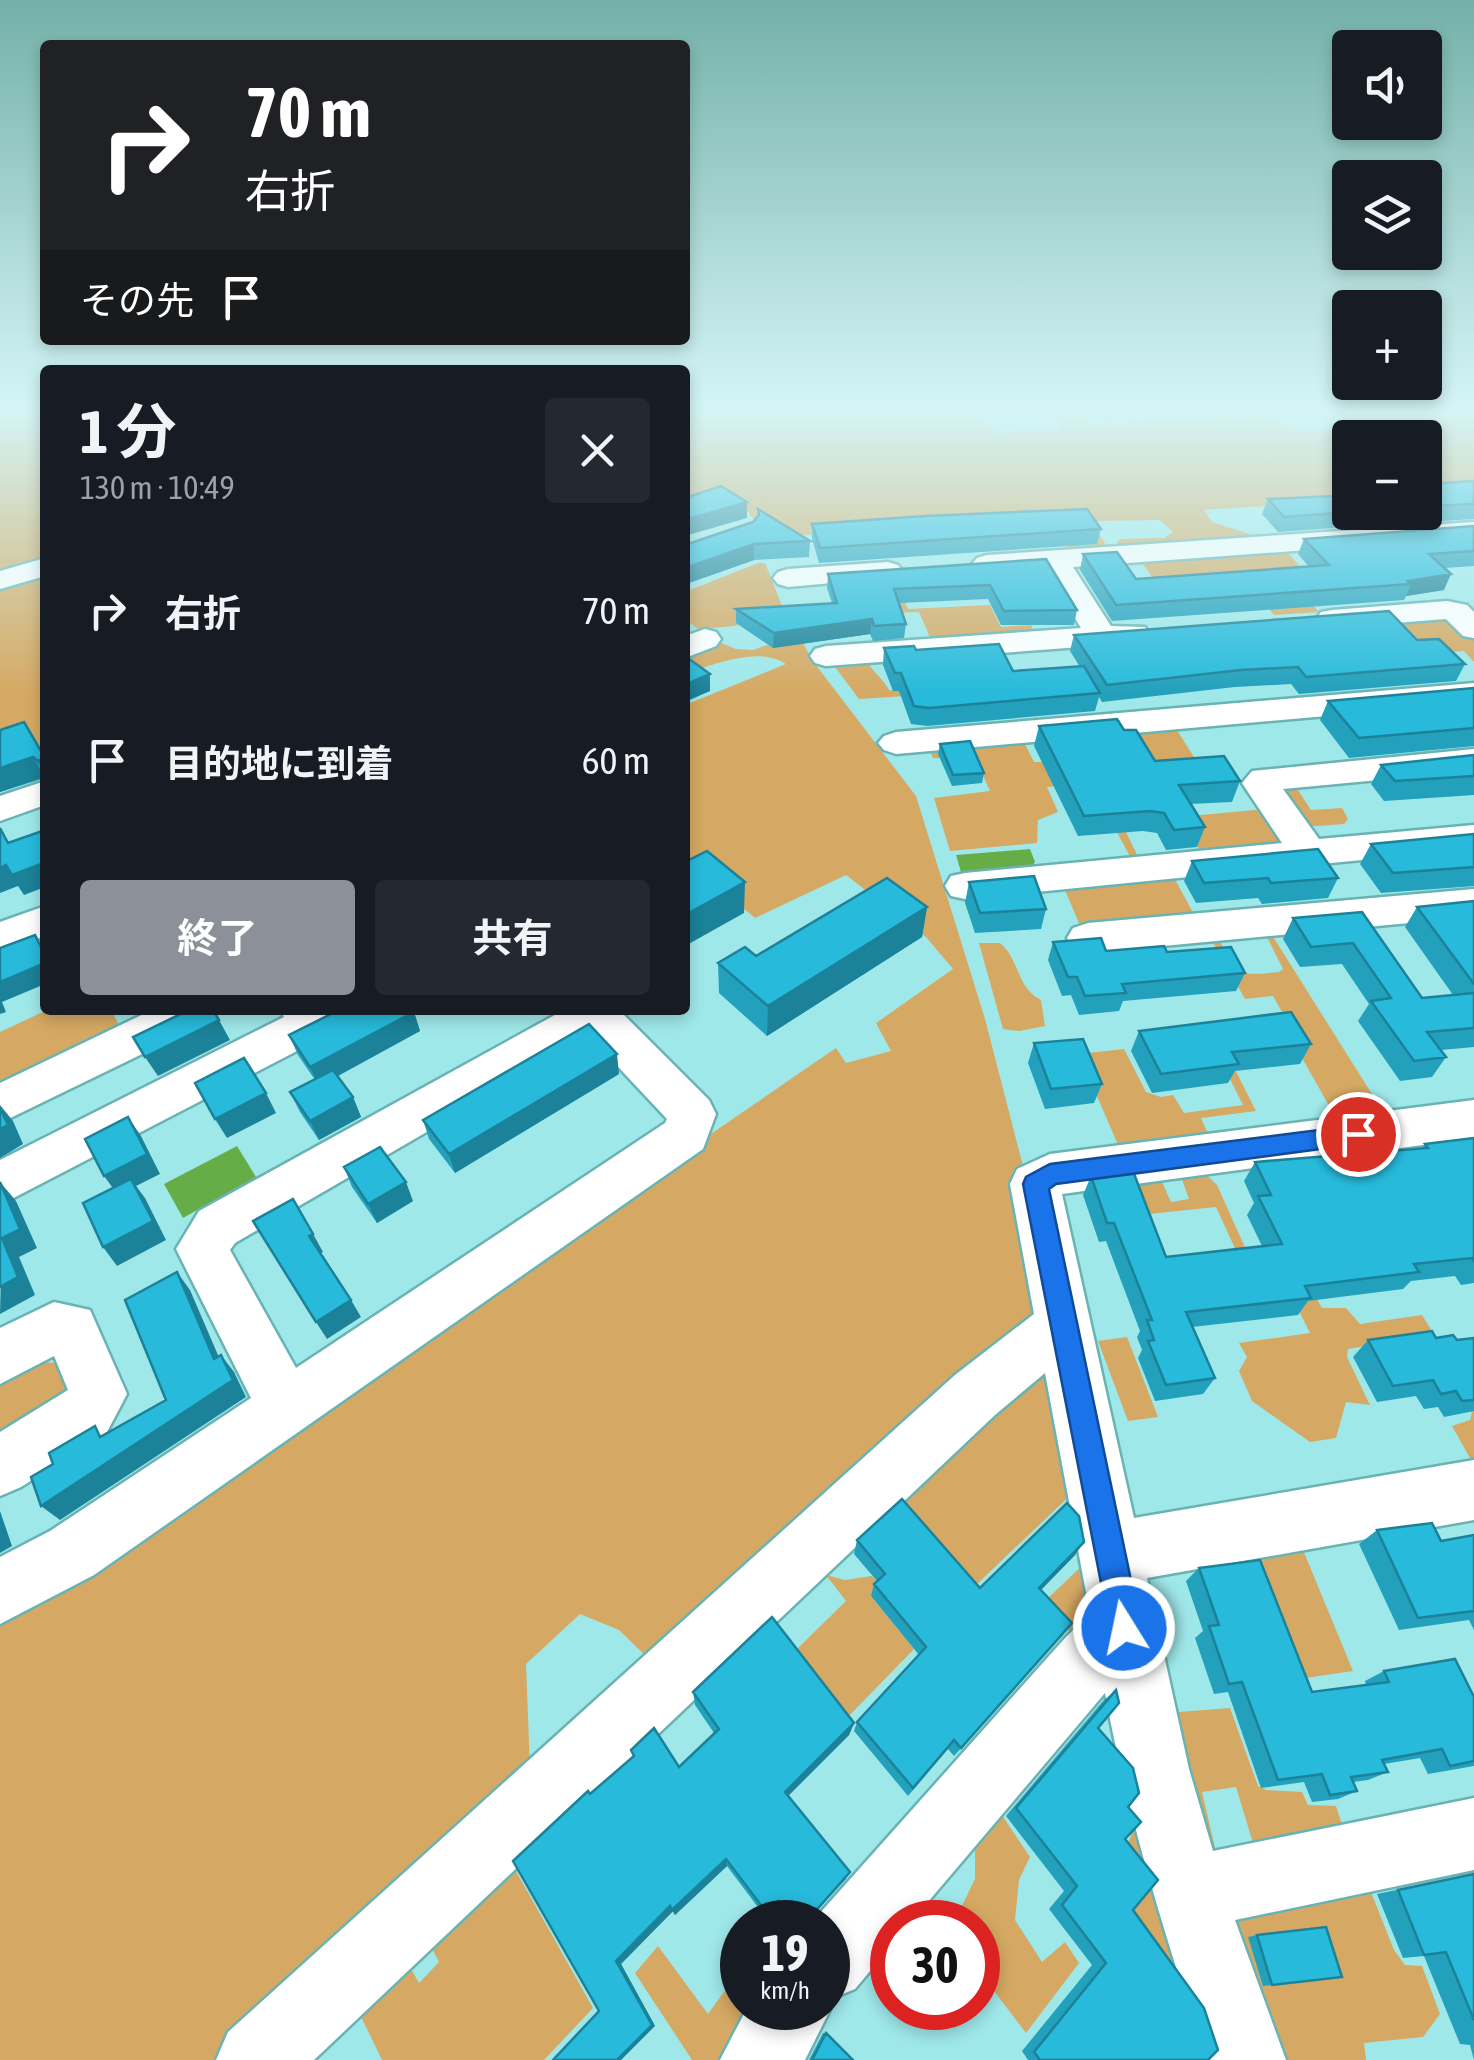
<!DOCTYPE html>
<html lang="ja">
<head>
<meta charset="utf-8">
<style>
	:root { --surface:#171b24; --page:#242831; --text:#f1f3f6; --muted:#9ea1a6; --accent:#8c9099 }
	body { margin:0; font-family:"Asap Condensed","Noto Sans JP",sans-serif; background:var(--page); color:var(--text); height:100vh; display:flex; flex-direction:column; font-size:38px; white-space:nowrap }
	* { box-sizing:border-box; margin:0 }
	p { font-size:32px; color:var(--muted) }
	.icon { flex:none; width:55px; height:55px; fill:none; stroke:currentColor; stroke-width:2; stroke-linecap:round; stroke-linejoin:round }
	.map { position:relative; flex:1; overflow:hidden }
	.drawer { position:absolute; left:40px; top:365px; width:650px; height:650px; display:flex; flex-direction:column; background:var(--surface); border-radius:10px; box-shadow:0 5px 15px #0003 }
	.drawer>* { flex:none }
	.banner { position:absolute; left:40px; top:40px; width:650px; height:305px; border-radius:10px; box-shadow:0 5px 15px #0003; background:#202124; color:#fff; overflow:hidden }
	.controls { position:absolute; left:1332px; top:30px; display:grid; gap:20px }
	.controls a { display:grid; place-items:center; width:110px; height:110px; border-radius:10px; background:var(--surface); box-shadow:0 5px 15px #0003; font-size:50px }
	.speed { position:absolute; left:720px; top:1900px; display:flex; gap:20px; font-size:50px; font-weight:700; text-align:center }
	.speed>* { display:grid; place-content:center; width:130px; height:130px; border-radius:50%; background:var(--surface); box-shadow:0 5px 15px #0003; line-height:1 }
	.speed small { font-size:25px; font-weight:400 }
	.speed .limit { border:15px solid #d22; background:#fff; color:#111 }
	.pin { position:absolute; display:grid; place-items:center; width:85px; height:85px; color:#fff; margin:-42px; border:5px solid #fff; border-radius:50%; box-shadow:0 2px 10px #0007 }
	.me { position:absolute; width:110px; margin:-55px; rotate:350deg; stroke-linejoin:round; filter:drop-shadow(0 0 8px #0008) }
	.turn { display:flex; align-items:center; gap:35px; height:210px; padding:0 40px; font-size:45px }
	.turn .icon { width:130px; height:130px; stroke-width:2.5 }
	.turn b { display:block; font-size:70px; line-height:85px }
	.then { display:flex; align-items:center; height:95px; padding:0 40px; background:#0003; gap:20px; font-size:38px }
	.round { display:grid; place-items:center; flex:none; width:105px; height:105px; border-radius:10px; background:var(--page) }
	.head { display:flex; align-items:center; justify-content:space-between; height:170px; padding:0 40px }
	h1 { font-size:60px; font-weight:700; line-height:75px }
	.action { display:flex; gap:20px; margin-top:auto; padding:20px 40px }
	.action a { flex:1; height:115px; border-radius:10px; background:var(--accent); color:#fff; font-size:40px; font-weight:700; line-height:115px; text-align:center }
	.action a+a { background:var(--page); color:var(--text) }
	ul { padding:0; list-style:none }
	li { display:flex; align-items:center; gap:30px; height:150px; padding:0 40px }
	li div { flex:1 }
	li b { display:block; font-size:38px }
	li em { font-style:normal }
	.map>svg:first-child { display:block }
</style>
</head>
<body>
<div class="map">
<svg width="1474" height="2060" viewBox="0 0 1474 2060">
	<rect width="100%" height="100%" fill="#9fe8ea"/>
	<path fill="#d5a963" d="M0,406H45V755L36,741L0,753Z
		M685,406H976L995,433L1063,429L1046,406H1078L1095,427L1109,425L1093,406H1099L1116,425L1129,423L1114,406H1120L1135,423L1150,422L1137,406H1145L1159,421L1174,420L1162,406H1169L1183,420L1198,419L1186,406H1193L1206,419L1221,418L1210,406H1217L1229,418L1245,416L1235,406H1240L1251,416L1266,415L1259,406C1295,437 1297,432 1342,429L1344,421L1328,406H1474V495L1425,498V438H1350V512L1406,513L1423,528L1385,530L1378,523L1366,524L1357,515L1339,516L1326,502L1204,510L1212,522L1253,535L1255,540L1121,550L1117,542L1120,539L1164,538L1173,532L1160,520L1097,521L1093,524L1109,550L1071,553L1049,520L768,537L748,512L726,496L685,507Z
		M1285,550L1310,577L1293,582L1319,612L1274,615L1249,585L1162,590L1139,559Z
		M758,563H765L790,626L760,616L734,626L698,629L685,619V592Z
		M902,594L908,609L990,605L1001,627L1031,625L1036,636L932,642L919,612L869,614L895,595Z
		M1442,615L1474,636V662L1464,651L1410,655L1378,620Z
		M791,636L802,641L812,660L916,796L985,1019L1023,1166L1046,1304L647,1657L619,1630L580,1614L526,1664L530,1770L219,2060H0V1611L79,1568L836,1048L846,1063L891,1051L876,1023L953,969L926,937L846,875L755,918L709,879L685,892V705L786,664C759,646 718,664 688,672L685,650L714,640L736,649L753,650Z
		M867,660C872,672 882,677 889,690L937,694L859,699L832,663Z
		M1175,727L1204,773L1111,801L1140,861L1133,862L1091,784L1047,787L1058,812L1038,820L1037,843L950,851L934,798L990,791L975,758H933L929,748L1022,738L1034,762H1043L1118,731Z
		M1294,784L1311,810L1342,808L1348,819L1344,824L1302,827L1276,789Z
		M1265,809L1287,842L1282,848L1203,856L1180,817Z
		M1172,874L1196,918L1081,928L1062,883Z
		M1266,935H1272L1387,1118L1340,1125L1285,1028L1290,1026L1273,996L1245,999L1211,939L1218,938C1240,977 1234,976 1279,972L1283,969Z
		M979,943H1000C1020,959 1016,988 1041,1000L1045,1026L1019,1031L1003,1029Z
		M47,1010H111L122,1030L0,1088V1032Z
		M1217,1034L1256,1111L1201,1118L1212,1143L1121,1152L1079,1054L1124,1049L1146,1092L1161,1097L1173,1095L1184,1113L1243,1105L1208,1035Z
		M1200,1169L1217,1185L1248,1254L1238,1255L1216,1207L1149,1214L1133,1176L1158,1173L1171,1202L1189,1199L1179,1171Z
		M1301,1271L1322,1308H1346L1360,1324L1422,1315L1474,1398V1460H1471L1452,1426L1470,1420L1472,1413L1412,1338L1348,1349L1347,1357L1370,1405L1346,1402L1336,1438L1310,1442L1252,1401L1239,1371L1247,1357L1239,1343L1310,1333L1281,1275Z
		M1127,1337L1158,1417L1128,1421L1098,1341Z
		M31,1361L57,1363L68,1386L52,1415L0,1447V1378Z
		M1049,1370L1079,1487L974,1587L901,1501L1029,1382Z
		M1303,1550L1353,1671L1292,1680L1246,1558Z
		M1091,1557L1101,1621L1081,1643L1043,1603Z
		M826,1575L845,1580L872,1576L881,1586L871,1596L914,1649L846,1719L794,1652L846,1601Z
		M1230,1708L1258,1786L1266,1790L1302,1792L1308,1805L1336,1806L1346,1836L1256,1853L1236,1787L1202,1792L1217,1856L1204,1851L1165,1713Z
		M991,1799L1030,1857L1019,1880L1015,1920L1042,1962L1065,1942L1079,1963L1026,2033L978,1970V1922H954L975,1879V1818Z
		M1138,1800L1205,2026L1128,1914L1124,1850L1131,1836L1124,1816Z
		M503,1848L593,2008L544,2060H382L350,1994L399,1947L419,1983L439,1962L420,1926Z
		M1474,1851V1912L1461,1879L1447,1864L1369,1887L1394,1950L1405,1965L1422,1966L1440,2014L1423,2037L1364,2043L1366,2060H1281L1227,1917Z
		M658,1946L708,2014L742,1967V2008H767L733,2060H692L635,1973Z"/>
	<path fill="#66ad48" d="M1030,849L1035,862L1032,866L961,872L956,855Z
		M237,1146L256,1177L183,1218L164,1184Z"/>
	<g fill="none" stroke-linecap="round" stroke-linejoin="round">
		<defs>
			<path id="minor" d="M1474,522V538L1073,567L1111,626L1145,627L1150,634L1145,641L1134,643L826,666L815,663L810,656L815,649L826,646L1081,628L1045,569L977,570L972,564L977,558L987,555Z
				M45,558V576L0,589V571Z
				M888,562L898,565L903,571L898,577L788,587L778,584L773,578L778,572L788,569Z
				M1447,601L1467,605L1474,612V638L1463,636L1446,619L1332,628L1321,626L1316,619L1321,612L1332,610Z
				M705,629L716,632L721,639L716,646L685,658V636Z
				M1474,683V703L896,754L884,750L878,743L884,736L896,732Z
				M1474,749V771L1283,789L1319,839L1474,825V849L965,899L951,896L945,886L951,876L965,873L1282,843L1242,783L1252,771Z
				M45,781V805L0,821V796Z
				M1474,889V917L1088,953L1073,948L1067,938L1073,928L1088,923Z
				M45,906V936L0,954V922Z
				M152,1010H214L208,1022L0,1123V1083Z
				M280,1010H326L330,1018L320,1039L0,1205V1160L284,1017Z
				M564,1010H619L709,1100L716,1114L703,1149L94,1575L0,1624V1557L50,1531L251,1398L176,1249L199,1211ZM587,1039H592L667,1119L665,1123L296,1368L230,1250L235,1243Z
				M1474,1100V1138L1062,1194L1134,1518L1474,1460V1520L1147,1578L1189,1769L1213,1851L1474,1798V1870L1235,1920L1286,2060H1206C1166,1938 1128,1819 1105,1693L911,1922H892V1945L855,1989L828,2000L831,2008L805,2060H720L747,2008H828V1922H812L1066,1637L1090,1614L1045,1373L995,1415L314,2060H216L228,2032L955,1375L1034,1314L1010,1184L1017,1169L1050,1154Z
				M54,1302L90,1310L127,1394L107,1432L21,1487L0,1496V1432L68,1390L54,1356L0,1384V1328Z"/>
		</defs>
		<use href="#minor" stroke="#6ab3b4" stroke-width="5"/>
		<use href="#minor" fill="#fff" fill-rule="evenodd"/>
	</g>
	<path fill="#22a0bc" d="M1474,481V519L1425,522L1414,512H1425V484Z
		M1268,499L1352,512L1346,527L1278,532L1262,514Z
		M758,509L810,541L809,557L754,560L686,584L687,589L685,545L753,522L758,517Z
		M812,524L1101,529L1097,544L819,563L812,539Z
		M1474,526V566L1445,568L1444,590L1406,596L1404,600L1112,621L1080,570L1083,554L1136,579L1309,567L1298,554L1304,539Z
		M1046,559L1077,610L1074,625H1001L988,599L899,603L906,624L904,638L873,641L870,634L773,648L736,623V609L832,603L827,588L828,574Z
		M1074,635L1417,640L1465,664L1456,681L1299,694L1291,684L1235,687L1102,702L1099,697L1095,711L927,726L911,724L899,691H893L883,665L884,648L916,650L1013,671L1080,667L1070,651Z
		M1474,688V746L1349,758L1320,720L1328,701Z
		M1039,726L1124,730L1155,761L1240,781L1232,802L1190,804L1205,827L1197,847L1166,850L1157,833L1143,831L1078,836L1034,746Z
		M0,730L45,759V778L0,792Z
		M940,744L984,773L982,783L952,786L938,754Z
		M1474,755V795L1384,801L1371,784L1381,765Z
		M1474,834V886L1381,893L1360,864L1371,844Z
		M1192,861L1338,878L1328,898L1262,904L1258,898L1196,903L1184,881Z
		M969,882L1046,909L1041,929L975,933L965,903Z
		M1474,901V1047L1441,1050L1446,1057L1432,1077L1400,1081L1358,1021L1369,1004L1342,964L1300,967L1283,939L1293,918L1362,912L1422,998L1453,995L1405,927L1417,907Z
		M927,907L922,937L767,1036L719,993L718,963L756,956Z
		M1053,942L1106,951L1167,952L1245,973L1236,991L1123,1001L1119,1011L1079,1015L1071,995L1062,996L1048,960Z
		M414,1012L420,1031L338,1076L353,1097L361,1117L319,1140L300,1112L290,1092L315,1080L298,1055L289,1035Z
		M1139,1031L1311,1044L1300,1064L1235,1071L1228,1083L1152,1093L1131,1051Z
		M1034,1043L1102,1084L1094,1103L1045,1109L1028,1063Z
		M619,1074L455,1173L429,1139L423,1120Z
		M1474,1138V1283L1461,1285L1455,1276L1411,1281L1403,1289L1308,1301L1298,1315L1192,1327L1215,1378L1203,1394L1155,1401L1138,1358L1142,1350L1137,1337L1140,1331L1106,1241L1099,1242L1083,1195L1091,1176L1166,1257L1262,1246L1247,1215L1254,1203L1244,1181L1255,1162L1422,1149L1425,1144Z
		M344,1167L413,1201L377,1223L352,1187Z
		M1436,1338L1457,1340L1474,1338V1411L1444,1417L1438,1407L1424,1409L1416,1396L1377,1402L1353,1357L1368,1340Z
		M1377,1530L1441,1541L1474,1535V1630L1469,1620L1399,1630L1359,1544Z
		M857,1540L980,1588L1075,1555L1041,1590L1063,1635L954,1756L948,1749L908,1796L854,1731L857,1722L919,1655L871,1596L874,1584L877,1581L854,1554Z
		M1199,1568L1312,1692L1366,1685L1365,1681L1384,1671L1474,1697V1766L1428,1774L1420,1758L1384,1764L1388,1772L1368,1780L1353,1782L1357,1791L1338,1799L1312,1802L1304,1782L1261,1788L1228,1692L1214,1694L1195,1638L1203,1631L1186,1581Z
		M1116,1690L1098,1728L1128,1807L1125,1839L1133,1910L1208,2060H1028L1022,2051L1092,1965L1049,1909L1064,1891L1006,1816L1103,1701Z
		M693,1692L854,1723L849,1735L788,1796L846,1879L813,1915L814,1922H788L776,1907L766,1918L727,1866L675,1915L673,1911L621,1964L655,2026L599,2011L633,1757L631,1750L679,1767L714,1733L695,1705Z
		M1474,1874V2060L1470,2045L1460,2044L1424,1956L1403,1958L1377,1894Z
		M1257,1935L1342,1977L1263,1986L1248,1937Z
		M823,2033H826L853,2060H809Z"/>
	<path fill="#1b8299" d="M747,502V518L685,536V520Z
		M754,544V560L686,584L687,589L685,590V568Z
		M1451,574L1444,590L1406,596L1411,584L1408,581Z
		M872,619L870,634L773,648L774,633Z
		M710,674V691L685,702V685Z
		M33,757L44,777L0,792V768Z
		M45,758V774L38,761Z
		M41,864L45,870V887L24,895L18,886L0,893V868L6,865Z
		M745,882L744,913L685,946V915Z
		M927,907L922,937L767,1036L768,1006Z
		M45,963V984L2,1002L6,1012L0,1014V982Z
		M414,1012L420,1031L319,1086L310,1067Z
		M219,1020L230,1040L158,1076L145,1057Z
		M617,1054L619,1074L455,1173L449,1154Z
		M266,1093L276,1113L227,1138L215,1119Z
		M353,1097L361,1117L319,1140L310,1121Z
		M0,1105L13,1121L23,1144L0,1158Z
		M128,1117L141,1136L160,1174L136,1186L145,1198L166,1240L117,1266L103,1247L118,1195L104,1176Z
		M0,1182L16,1201L37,1248L19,1257L35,1295L0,1314L2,1238Z
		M406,1182L413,1201L377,1223L368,1204Z
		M313,1234L323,1252L319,1254L309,1236Z
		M177,1272L190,1290L227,1376L214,1359Z
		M351,1300L361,1317L327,1339L316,1322Z
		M221,1355L234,1372L246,1397L60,1520L41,1506Z
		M0,1511L12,1546L0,1553Z
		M1084,1542L1075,1555L1031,1600L1039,1588Z
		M854,1723L849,1735L783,1801L785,1792Z
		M726,1859L727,1866L675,1915L672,1910Z
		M670,1906L673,1911L621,1964L655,2026L621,2060H617L616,1961Z"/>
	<path fill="#27badb" stroke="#1b8299" stroke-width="2.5" d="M1474,481V504L1432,506L1425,501V484Z
		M721,486L747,502L685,520V498Z
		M1335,496L1350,510V512L1284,517L1268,499Z
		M758,509L810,541L754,544L685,568V545L753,522L759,515Z
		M1087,509L1101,529L820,548L812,524L925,516Z
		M1474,526V551L1429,554L1451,574L1408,581L1411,584L1116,605L1083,554L1117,552L1136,579L1329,565L1304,539Z
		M1046,559L1077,610L1004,611L990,585L894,589L906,624L874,626L872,619L774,633L736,609L837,603L828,574Z
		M1389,611L1417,640L1439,639L1465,664L1306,677L1298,667L1241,670L1107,685L1074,635Z
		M999,644L1013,671L1084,666L1100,693L929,708L914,706L901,673H895L884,648L914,646L916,650Z
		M685,656L710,674L685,685Z
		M1474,688V728L1359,738L1328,701Z
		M1117,719L1124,730H1136L1155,761L1224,756L1240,781L1179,785L1205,827L1174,830L1164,813L1150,811L1084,816L1039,726Z
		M24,722L45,758L38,761L33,757L0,768V730Z
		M970,741L984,773L953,775L940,744Z
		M1474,755V776L1395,781L1381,765Z
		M0,828L8,843L45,830V870L41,864L12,875L6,865L0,868Z
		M1474,834V867L1393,873L1371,844Z
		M1318,849L1338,878L1271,883L1268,878L1204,883L1192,861Z
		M707,851L745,882L685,915V862Z
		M1034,876L1046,909L980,913L969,882Z
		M887,878L927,907L768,1006L718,963L745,947L756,956Z
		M1474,901V984L1417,907Z
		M1362,912L1422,998L1474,993V1028L1427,1032L1446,1057L1414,1061L1371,1001L1391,998L1353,943L1311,947L1293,918Z
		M35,935L45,955V963L0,982V948Z
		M1101,938L1106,951L1164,946L1167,952L1231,947L1245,973L1122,984L1126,993L1085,996L1077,977H1068L1053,942Z
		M189,1010H213L219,1020L145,1057L133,1037Z
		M339,1010H413L414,1012L310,1067L289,1035Z
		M1291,1012L1311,1044L1232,1052L1239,1064L1161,1074L1139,1031Z
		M589,1024L617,1054L449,1154L423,1120Z
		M1083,1039L1102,1084L1051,1089L1034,1043Z
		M244,1058L266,1093L215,1119L195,1083Z
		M333,1070L353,1097L310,1121L290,1092Z
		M0,1108L8,1125L0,1129Z
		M128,1117L147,1154L104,1176L85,1139Z
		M1474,1138V1261L1472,1258L1414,1264L1419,1272L1305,1286L1311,1298L1186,1312L1215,1378L1166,1385L1148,1341L1154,1340L1147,1320H1152L1114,1223H1107L1091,1176L1133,1171L1166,1257L1282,1244L1258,1196L1271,1195L1255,1162L1428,1148L1425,1144Z
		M380,1147L406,1182L368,1204L344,1167Z
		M131,1179L153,1221L103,1247L83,1203Z
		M0,1182L20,1229L2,1238L18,1277L0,1287Z
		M293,1199L313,1234L309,1236L351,1300L316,1322L253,1221Z
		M177,1272L214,1359L221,1355L233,1380L41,1506L31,1477L53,1464L49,1453L95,1426L100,1437L166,1400L125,1300Z
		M1432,1331L1436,1338L1453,1335L1457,1340L1474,1338V1400L1462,1401L1456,1391L1441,1394L1433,1380L1393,1386L1368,1340Z
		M902,1499L980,1588L1067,1503L1079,1516L1084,1542L1039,1588L1072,1623L961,1748L954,1740L913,1788L857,1722L926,1647L874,1584L885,1574L857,1540Z
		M1432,1523L1441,1541L1474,1535V1611L1418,1618L1377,1530Z
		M1260,1560L1312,1692L1389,1682L1384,1671L1455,1659L1474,1697V1761L1450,1766L1442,1749L1382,1760L1388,1772L1351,1777L1357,1791L1330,1795L1322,1774L1278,1780L1242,1682L1229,1684L1209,1626L1219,1625L1199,1568Z
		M772,1617L854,1723L785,1792L850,1872L812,1915L815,1921L814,1922H794L778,1901L767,1913L726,1859L672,1910L670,1906L616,1961L652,2025L617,2060H553L599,2011L513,1861L588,1791L590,1794L634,1756L631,1750L654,1728L679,1767L719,1729L693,1692Z
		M1116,1690L1119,1703L1098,1728L1133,1768L1139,1793L1128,1807L1141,1822L1125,1839L1158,1880L1133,1910L1204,2008L1218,2050L1208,2060H1040L1034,2052L1106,1963L1062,1905L1077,1886L1016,1808Z
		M1474,1874V2020L1446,1952L1424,1955L1398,1890Z
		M927,1910L936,1922H917Z
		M1326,1927L1342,1977L1272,1985L1257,1935Z
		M826,2033L853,2060H812Z"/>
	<linearGradient id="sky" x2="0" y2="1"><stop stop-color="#74b1a8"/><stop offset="0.59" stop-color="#d4f5f6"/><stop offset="1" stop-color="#d4f5f6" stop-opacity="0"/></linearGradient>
	<rect width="1474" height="694" fill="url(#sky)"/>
	<path fill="#1a73e8" stroke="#114b97" stroke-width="2.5" d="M1358,1125L1367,1127L1371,1134L1367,1142L1358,1144L1056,1184L1049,1189L1141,1628L1136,1639L1124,1644L1112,1639L1023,1184L1026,1177L1050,1164Z"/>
</svg>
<div class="controls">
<a><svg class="icon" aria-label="sound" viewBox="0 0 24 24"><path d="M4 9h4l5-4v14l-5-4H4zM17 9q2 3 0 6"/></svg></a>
<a><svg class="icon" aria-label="layers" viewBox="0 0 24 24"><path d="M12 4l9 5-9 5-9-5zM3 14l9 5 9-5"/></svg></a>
<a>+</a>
<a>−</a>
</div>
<div class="speed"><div>19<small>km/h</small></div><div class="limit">30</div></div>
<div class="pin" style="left:1358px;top:1134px;background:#d93025"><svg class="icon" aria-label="arrive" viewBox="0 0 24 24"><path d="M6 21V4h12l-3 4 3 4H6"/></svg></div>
<svg class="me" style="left:1124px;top:1628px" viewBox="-20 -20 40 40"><circle r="17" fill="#1a73e8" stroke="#fff" stroke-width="3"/><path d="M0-11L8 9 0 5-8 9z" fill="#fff"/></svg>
<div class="banner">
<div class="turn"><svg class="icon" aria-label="right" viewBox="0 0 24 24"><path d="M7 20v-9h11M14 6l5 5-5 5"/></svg><div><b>70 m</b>右折</div></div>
<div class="then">その先<svg class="icon" aria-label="arrive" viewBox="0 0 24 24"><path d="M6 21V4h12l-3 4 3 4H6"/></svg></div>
</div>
<section class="drawer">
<div class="head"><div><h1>1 分</h1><p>130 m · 10:49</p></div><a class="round"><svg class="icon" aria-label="close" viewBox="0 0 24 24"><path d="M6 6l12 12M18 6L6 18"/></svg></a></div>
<ul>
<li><svg class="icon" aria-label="right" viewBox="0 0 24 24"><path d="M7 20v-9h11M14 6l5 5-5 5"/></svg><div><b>右折</b></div><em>70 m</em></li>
<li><svg class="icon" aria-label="arrive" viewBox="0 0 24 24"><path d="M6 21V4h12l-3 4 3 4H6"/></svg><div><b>目的地に到着</b></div><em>60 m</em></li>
</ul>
<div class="action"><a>終了</a><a>共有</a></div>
</section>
</div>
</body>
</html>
